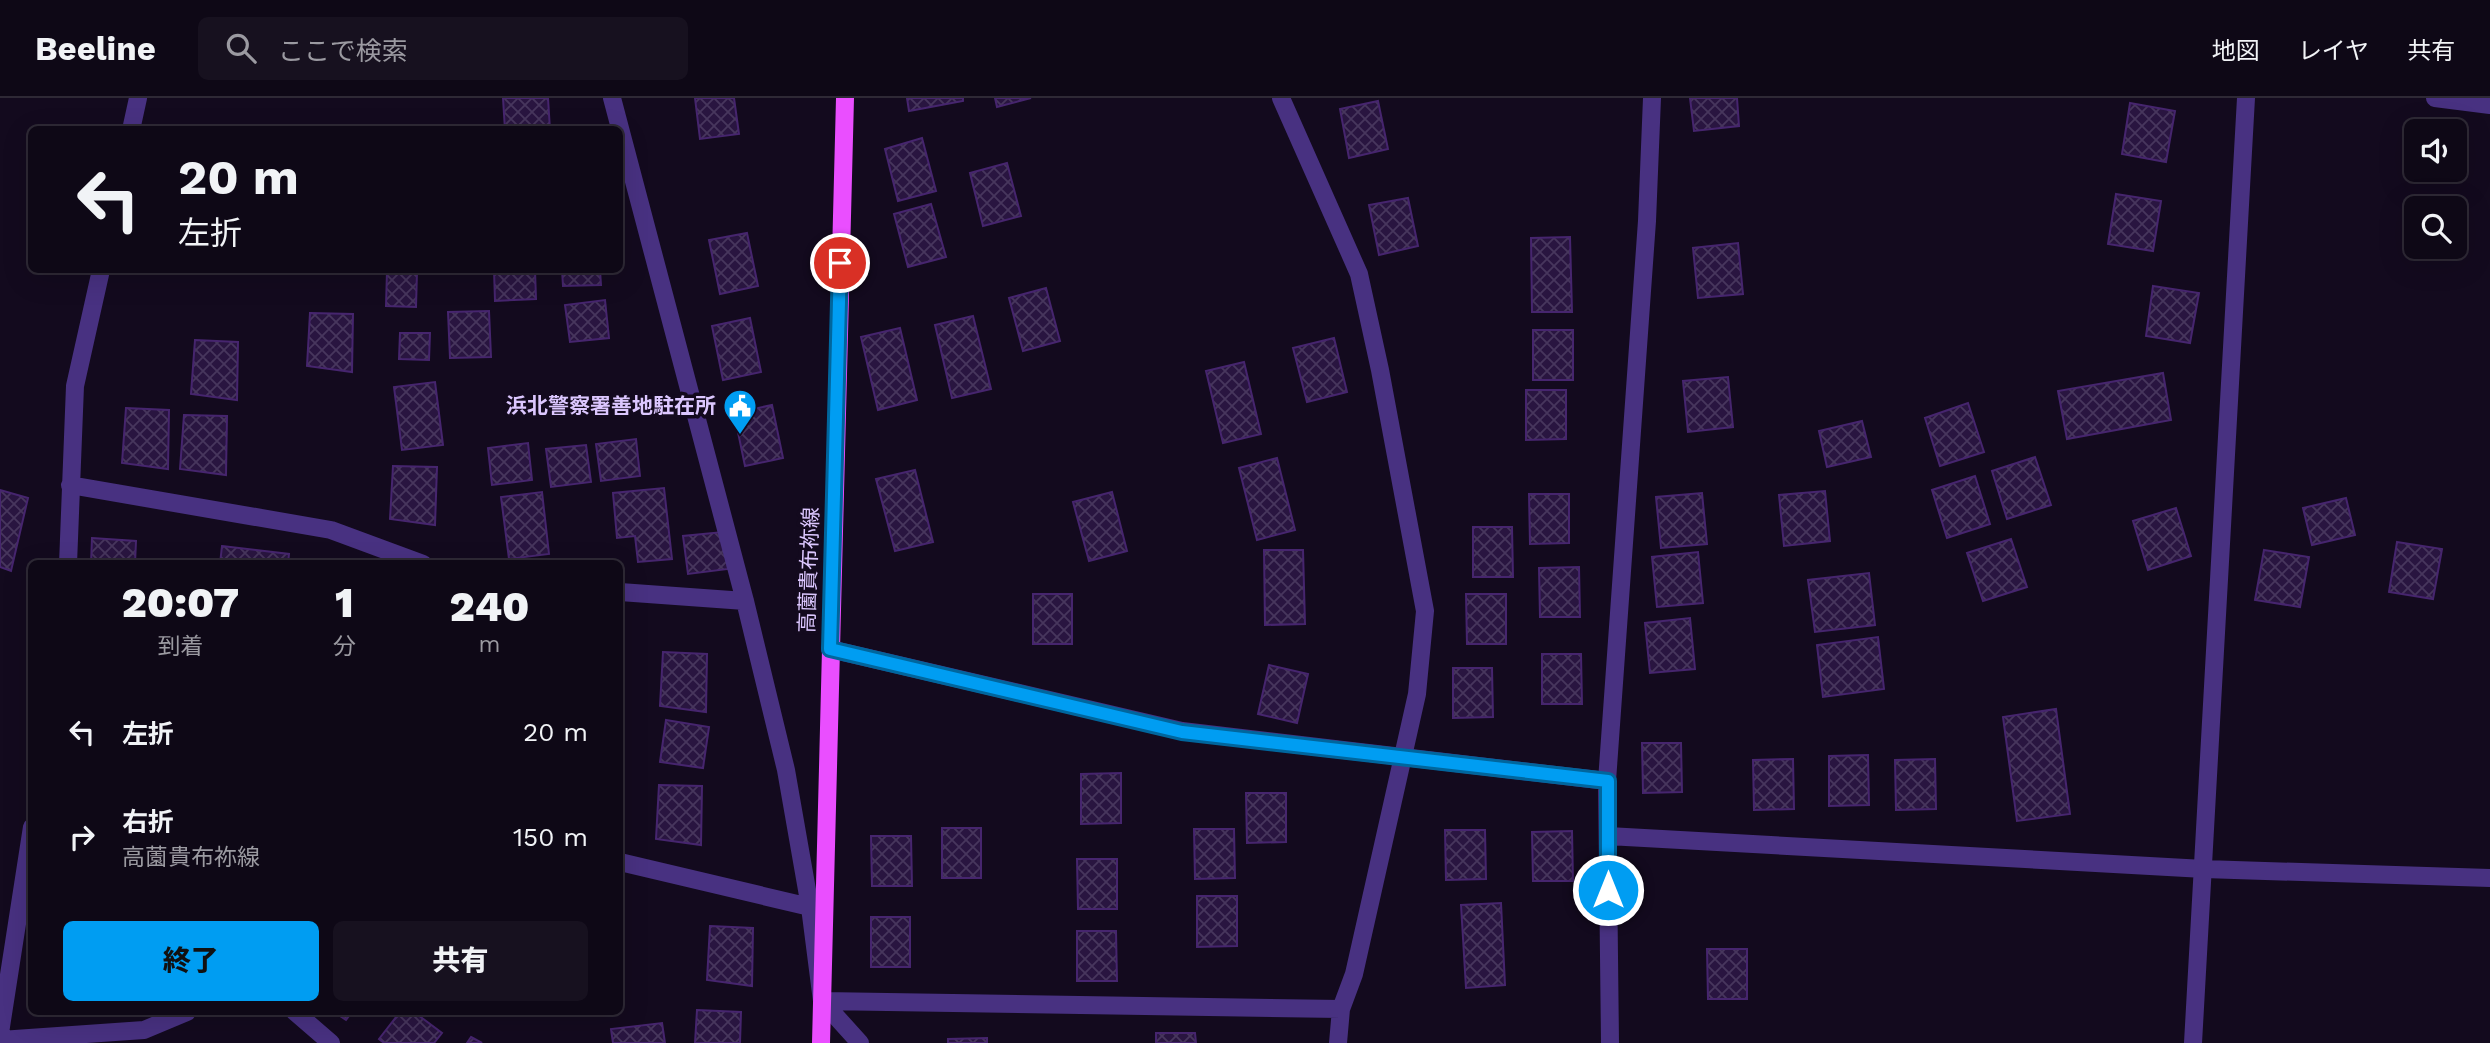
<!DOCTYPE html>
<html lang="ja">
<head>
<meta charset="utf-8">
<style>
	:root { --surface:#0e0816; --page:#17111f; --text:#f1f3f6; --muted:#9b9aa1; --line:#2e2935; --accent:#009df2 }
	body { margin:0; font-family:"Work Sans","Noto Sans JP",sans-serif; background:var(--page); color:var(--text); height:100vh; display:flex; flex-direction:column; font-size:26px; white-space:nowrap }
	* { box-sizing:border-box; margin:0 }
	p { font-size:23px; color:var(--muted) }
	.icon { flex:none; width:38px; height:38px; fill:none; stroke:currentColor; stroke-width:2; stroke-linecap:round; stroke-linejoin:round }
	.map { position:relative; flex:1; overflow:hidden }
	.drawer { position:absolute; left:28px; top:462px; width:595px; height:455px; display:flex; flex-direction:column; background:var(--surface); border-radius:10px; box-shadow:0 7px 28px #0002,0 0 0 2px var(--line) }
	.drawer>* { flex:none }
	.guide { position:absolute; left:28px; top:28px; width:595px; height:147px; border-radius:10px; box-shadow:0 7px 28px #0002,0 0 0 2px var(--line); background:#0e0816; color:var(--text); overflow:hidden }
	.fabs { position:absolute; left:2404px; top:21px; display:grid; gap:14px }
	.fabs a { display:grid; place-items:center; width:63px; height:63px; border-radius:10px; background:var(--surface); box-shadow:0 7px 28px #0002,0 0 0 2px var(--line); font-size:35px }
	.pin { position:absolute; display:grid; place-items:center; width:60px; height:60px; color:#fff; margin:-30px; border:4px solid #fff; border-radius:50%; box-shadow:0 2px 7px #0007 }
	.me { position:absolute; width:77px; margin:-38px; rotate:0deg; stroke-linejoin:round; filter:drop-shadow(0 0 5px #0008) }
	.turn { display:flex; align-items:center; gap:24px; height:147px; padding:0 35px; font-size:32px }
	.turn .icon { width:91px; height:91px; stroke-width:2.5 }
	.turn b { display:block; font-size:49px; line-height:60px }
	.eta { display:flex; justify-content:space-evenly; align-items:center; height:119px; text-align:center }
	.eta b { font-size:42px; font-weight:800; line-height:49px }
	.button { display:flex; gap:14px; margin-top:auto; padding:14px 35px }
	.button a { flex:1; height:80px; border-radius:10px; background:var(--accent); color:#111; font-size:28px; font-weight:800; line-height:80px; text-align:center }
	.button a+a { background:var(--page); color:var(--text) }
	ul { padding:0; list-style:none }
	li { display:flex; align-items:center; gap:21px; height:105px; padding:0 35px }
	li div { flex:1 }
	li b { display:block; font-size:26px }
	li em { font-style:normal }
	header { display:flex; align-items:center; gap:42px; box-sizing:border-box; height:98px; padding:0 35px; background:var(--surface); border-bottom:2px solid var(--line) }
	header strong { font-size:33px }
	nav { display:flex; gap:38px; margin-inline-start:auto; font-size:24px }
	.search { width:490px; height:63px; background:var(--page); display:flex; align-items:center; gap:18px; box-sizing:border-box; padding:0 24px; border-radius:10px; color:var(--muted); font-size:26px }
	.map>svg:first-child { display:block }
</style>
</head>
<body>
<header>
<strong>Beeline</strong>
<div class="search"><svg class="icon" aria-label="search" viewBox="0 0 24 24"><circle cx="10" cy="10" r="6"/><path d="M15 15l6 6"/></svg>ここで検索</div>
<nav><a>地図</a><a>レイヤ</a><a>共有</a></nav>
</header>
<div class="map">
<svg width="2490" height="945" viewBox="0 0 2490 945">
	<defs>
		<pattern id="building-cross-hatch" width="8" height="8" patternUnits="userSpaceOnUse" patternTransform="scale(1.75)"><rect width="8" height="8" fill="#291540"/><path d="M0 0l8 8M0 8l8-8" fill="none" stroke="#47365d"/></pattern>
	</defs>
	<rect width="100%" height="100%" fill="#130a1e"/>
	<path fill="url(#building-cross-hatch)" stroke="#46256e" stroke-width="2" d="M503,0H548L550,32H505Z
		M695,0H734L739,36L700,41Z
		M907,0H963V3L909,13Z
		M995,0H1031L997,9Z
		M1690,0H1737L1739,28L1694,33Z
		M1378,3L1388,51L1349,60L1340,11Z
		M2130,5L2175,13L2166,64L2122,56Z
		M922,40L936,93L898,103L885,51Z
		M1007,65L1021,118L983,128L970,75Z
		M2116,96L2161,103L2153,153L2108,146Z
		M1408,100L1418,148L1379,157L1369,107Z
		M931,106L946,159L908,169L894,116Z
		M747,135L758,188L720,196L709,142Z
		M1570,139L1572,214H1532L1531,140Z
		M1738,145L1743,196L1698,200L1693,150Z
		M494,172H535L536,201L495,203Z
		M562,172H600L601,187L563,188Z
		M387,173L417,174L416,209L386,208Z
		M2153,188L2199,195L2190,245L2146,238Z
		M1046,190L1060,243L1023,253L1009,200Z
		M605,202L609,240L570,244L565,207Z
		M489,213L491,259L450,260L448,214Z
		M310,215L353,216L352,274L307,268Z
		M973,218L991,291L952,300L935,227Z
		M750,220L761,274L723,282L712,228Z
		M900,230L917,302L878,312L861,239Z
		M1533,232H1573V282H1533Z
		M400,235H430L429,262L399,261Z
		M1334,240L1347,294L1307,304L1293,250Z
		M195,242L238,244L237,302L191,296Z
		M1244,264L1261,336L1223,345L1206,273Z
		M2163,275L2171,322L2067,341L2058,293Z
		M1728,279L1733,329L1688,334L1683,283Z
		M435,284L443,347L402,352L394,289Z
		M1526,292H1566V341L1526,342Z
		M1968,305L1984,354L1940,368L1925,320Z
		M772,307L783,360L745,368L734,315Z
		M126,310L169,312L168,371L122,365Z
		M184,317L227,318L226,377L180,371Z
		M1862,323L1871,359L1827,369L1819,333Z
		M636,341L640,378L601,383L596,346Z
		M528,345L532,382L492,387L488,350Z
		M586,347L591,384L551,389L546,351Z
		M2035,359L2051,407L2007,421L1992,373Z
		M1277,360L1295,432L1257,442L1239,370Z
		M393,368L437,369L435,427L390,421Z
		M915,372L933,444L895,453L876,381Z
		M1975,378L1990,426L1947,440L1932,392Z
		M664,390L672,461L638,464L635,438L617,440L613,395Z
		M0,392L28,400L11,473L0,469Z
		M1825,393L1830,443L1784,448L1779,397Z
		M542,394L549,456L509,461L501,399Z
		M1112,394L1127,453L1089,463L1073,404Z
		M1702,395L1707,446L1661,450L1656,399Z
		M1529,396H1569V445L1530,446Z
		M2346,400L2355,437L2312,447L2303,410Z
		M2176,410L2191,458L2148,472L2133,423Z
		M1473,429H1512L1513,479H1473Z
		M723,434L728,471L688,476L683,438Z
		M92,440L136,443L135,466H91Z
		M2011,441L2027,489L1983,503L1967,455Z
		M2397,444L2442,451L2433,501L2389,494Z
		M222,448L289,456L288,466H220Z
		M1264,452H1303L1305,526L1265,527Z
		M2264,452L2309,459L2300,509L2255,502Z
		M1698,454L1703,505L1657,509L1652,459Z
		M1579,469L1580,519H1540L1539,470Z
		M1869,475L1875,527L1815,534L1808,482Z
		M1033,496H1072V546H1033Z
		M1466,496H1506V546H1467Z
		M1690,520L1695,571L1650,575L1645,525Z
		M1878,539L1884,591L1823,599L1817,547Z
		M663,554L707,556L706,614L660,608Z
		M1542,556H1581L1582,606H1542Z
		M1269,567L1308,576L1297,625L1258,616Z
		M1453,570H1492L1493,619L1453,620Z
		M2056,611L2070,716L2017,723L2003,619Z
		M666,622L709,629L703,670L660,664Z
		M1642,645H1681L1682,694L1643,695Z
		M1868,657L1869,707L1829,708V658Z
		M1793,661L1794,711L1754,712L1753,662Z
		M1935,661L1936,711L1896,712L1895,662Z
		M1121,675V725L1081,726V676Z
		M659,687L702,688L701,747L656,741Z
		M620,690H621L620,748Z
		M1246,695H1286V744L1247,745Z
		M942,730H981V780H942Z
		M1194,731H1234L1235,780L1195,781Z
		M1445,732H1485L1486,781L1446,782Z
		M1572,733L1573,783H1533L1532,734Z
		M871,738H911L912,788H872Z
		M1077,761H1117V811H1078Z
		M1197,798H1237V848L1197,849Z
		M1501,805L1505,887L1466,890L1461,807Z
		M871,819H910V869H871Z
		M710,828L753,830L752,888L707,882Z
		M1077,833H1116L1117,883H1077Z
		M1707,851H1747V901H1708Z
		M697,912L741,914L740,945H695Z
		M334,914H352L346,922Z
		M400,914H414L442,935L434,945H384L379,941Z
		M662,925L665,945H613L611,931Z
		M1156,935H1195L1196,945H1156Z
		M471,939L482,945H467Z
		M987,940V945H948V941Z"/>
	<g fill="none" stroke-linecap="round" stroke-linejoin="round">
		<path stroke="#483181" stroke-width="18" d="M612,0L745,503L786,672L810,809L822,903L860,945
			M1281,0L1359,176L1380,272L1425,513L1417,596L1354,876L1341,911L1338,945
			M2435,0L2490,7
			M131,32L138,0
			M70,387L331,432L423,466
			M68,466L75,288L101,172
			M620,494L745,503
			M830,551L1182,633L1607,683
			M1608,738L2204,771L2490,780
			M620,764L810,809
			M822,903L1341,911
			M295,914L331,945
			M0,935L32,729
			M0,942L144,932L187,914
			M1610,945L1607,683L1647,123L1652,0
			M2193,945L2246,0"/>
		<path stroke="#ea4eff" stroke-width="18" d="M821,945L845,0"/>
	</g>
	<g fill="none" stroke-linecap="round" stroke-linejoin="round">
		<defs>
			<path id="route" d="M840,165L830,551L1182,634L1608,683V792"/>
		</defs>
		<use href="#route" stroke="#00669d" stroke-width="18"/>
		<use href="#route" stroke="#009df2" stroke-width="12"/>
	</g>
	<defs>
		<symbol id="civic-pin" viewBox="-11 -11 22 30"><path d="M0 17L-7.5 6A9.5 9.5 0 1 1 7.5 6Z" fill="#009df2" stroke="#130a1e"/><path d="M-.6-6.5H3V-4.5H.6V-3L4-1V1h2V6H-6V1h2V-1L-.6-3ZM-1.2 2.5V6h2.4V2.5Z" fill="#fff"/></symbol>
	</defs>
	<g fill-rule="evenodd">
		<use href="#civic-pin" x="721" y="289" width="38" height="52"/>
	</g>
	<g text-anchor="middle" stroke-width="7" stroke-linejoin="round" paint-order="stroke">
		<g font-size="21" font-weight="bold" fill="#dcc7ff" stroke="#130a1e" text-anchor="end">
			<text x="716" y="315">浜北警察署善地駐在所</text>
		</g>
		<g font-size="21" fill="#dcc7ff" stroke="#130a1e">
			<text transform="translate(809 472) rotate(-88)" y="7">高薗貴布祢線</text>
		</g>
	</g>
</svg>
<div class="fabs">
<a><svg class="icon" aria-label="sound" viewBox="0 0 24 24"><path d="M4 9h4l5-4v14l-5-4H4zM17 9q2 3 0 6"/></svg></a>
<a><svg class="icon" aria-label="search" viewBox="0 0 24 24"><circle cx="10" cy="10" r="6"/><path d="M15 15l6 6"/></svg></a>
</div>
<div class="pin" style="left:840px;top:165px;background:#d93025"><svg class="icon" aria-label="arrive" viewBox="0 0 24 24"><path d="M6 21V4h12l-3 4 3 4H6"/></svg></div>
<svg class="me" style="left:1608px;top:792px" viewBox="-20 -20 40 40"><circle r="17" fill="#009df2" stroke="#fff" stroke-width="3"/><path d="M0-11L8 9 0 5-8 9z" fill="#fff"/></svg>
<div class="guide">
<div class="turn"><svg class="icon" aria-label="left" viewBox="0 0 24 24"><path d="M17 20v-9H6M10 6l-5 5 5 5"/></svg><div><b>20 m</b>左折</div></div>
</div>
<section class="drawer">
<div class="eta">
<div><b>20:07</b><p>到着</p></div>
<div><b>1</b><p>分</p></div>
<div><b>240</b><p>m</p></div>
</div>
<ul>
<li><svg class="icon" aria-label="left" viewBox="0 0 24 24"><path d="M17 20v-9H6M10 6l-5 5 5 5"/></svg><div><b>左折</b></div><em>20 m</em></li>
<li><svg class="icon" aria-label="right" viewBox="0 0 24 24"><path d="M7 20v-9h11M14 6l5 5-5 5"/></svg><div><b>右折</b><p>高薗貴布祢線</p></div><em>150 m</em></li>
</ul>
<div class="button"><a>終了</a><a>共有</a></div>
</section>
</div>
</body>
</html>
